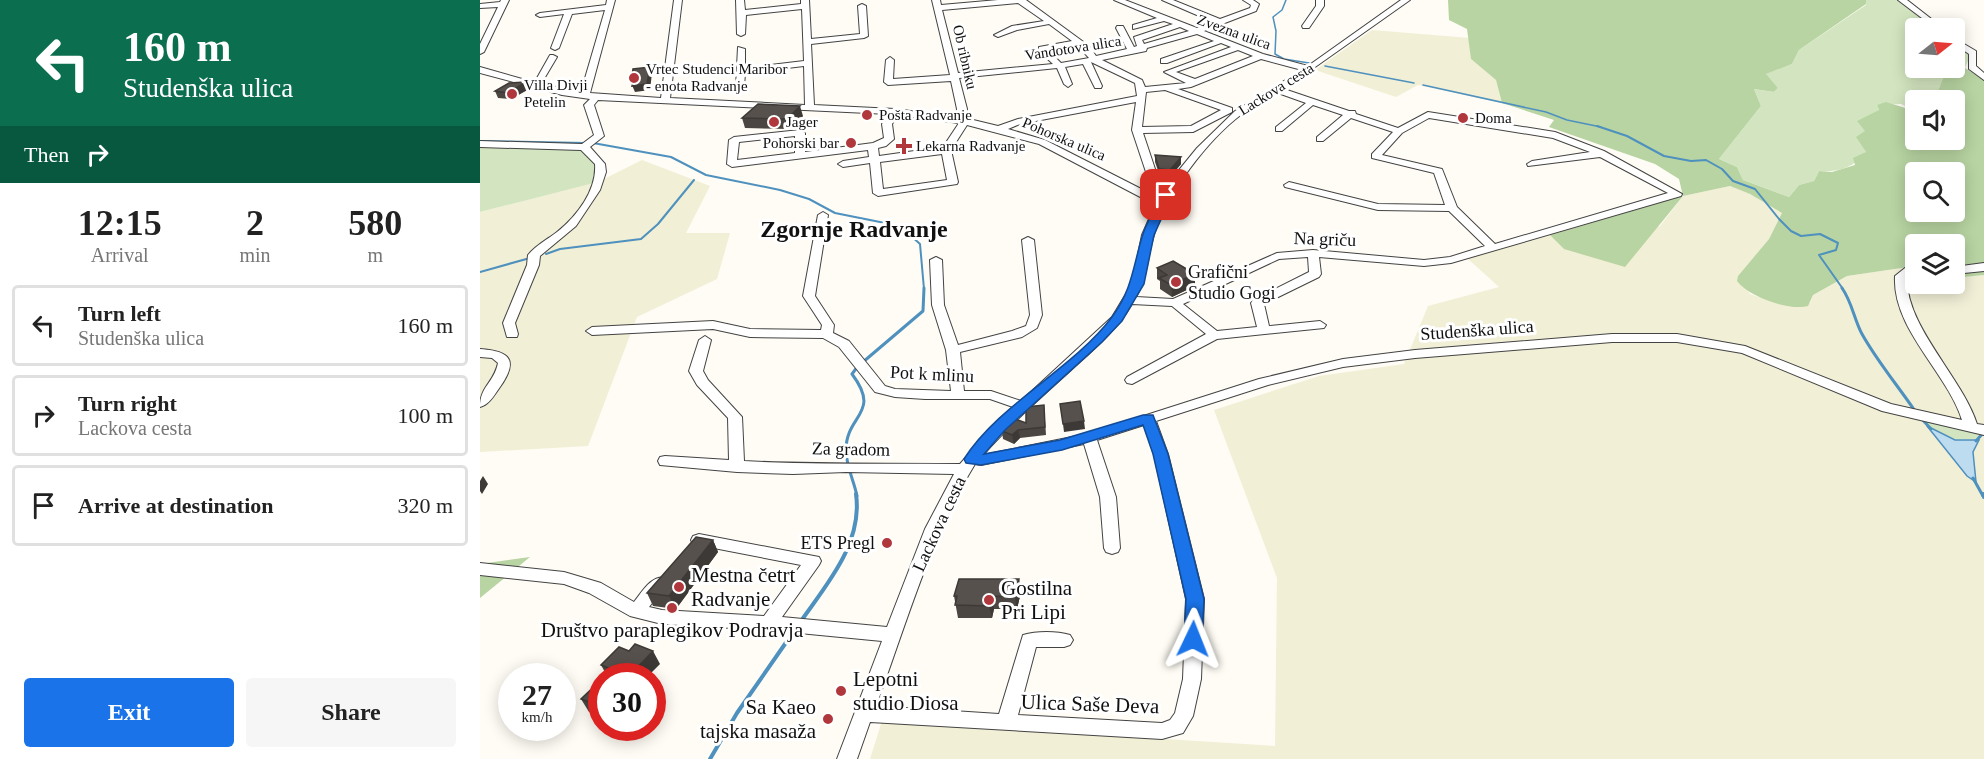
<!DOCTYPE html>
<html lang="en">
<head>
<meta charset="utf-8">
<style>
	:root { --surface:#fff; --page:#f6f6f6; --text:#222; --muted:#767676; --line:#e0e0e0; --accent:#1a73e8 }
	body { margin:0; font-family:Georgia,serif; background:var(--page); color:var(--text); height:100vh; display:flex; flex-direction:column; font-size:22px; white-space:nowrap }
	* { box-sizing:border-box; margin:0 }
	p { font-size:20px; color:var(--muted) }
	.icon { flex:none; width:33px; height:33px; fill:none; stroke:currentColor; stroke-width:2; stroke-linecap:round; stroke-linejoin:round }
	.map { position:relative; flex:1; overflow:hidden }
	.side { display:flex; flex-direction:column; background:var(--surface); width:480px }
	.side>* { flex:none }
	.guide { background:#0b6e4f; color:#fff; overflow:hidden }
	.needle { width:39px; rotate:73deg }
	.controls { position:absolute; left:1425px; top:18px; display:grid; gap:12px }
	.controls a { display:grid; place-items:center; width:60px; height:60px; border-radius:6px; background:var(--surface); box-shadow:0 3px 15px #0003; font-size:30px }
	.speed { position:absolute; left:18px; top:663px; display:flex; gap:12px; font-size:30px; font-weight:700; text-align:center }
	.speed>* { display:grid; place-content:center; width:78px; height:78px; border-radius:50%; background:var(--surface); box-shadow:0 3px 15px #0003; line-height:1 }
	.speed small { font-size:15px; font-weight:400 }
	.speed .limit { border:9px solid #d22; background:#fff; color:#111 }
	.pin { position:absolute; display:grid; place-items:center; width:51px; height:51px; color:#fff; margin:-26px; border-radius:12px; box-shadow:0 3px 9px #0006 }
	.me { position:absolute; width:66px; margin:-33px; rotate:2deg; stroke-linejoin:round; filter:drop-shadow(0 0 4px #0008) }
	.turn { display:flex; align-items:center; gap:21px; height:126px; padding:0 24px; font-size:27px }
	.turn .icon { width:78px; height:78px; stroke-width:2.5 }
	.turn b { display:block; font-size:42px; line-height:51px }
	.then { display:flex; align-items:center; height:57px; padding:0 24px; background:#0003; gap:12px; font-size:22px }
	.eta { display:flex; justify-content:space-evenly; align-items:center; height:102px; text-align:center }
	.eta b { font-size:36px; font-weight:700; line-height:42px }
	.action { display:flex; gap:12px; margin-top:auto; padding:12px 24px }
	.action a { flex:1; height:69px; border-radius:6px; background:var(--accent); color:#fff; font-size:24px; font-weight:700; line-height:69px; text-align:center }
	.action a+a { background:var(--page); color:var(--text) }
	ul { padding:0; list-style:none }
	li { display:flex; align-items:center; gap:18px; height:81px; margin:0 12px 9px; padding:0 12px; border:3px solid var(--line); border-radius:6px }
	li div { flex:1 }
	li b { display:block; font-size:22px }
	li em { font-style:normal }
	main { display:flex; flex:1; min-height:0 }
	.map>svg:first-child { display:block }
</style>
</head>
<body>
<main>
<section class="side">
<div class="guide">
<div class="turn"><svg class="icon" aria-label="left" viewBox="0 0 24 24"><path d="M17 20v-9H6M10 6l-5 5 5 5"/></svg><div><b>160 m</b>Studenška ulica</div></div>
<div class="then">Then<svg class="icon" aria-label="right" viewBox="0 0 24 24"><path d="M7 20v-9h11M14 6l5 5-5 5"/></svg></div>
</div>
<div class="eta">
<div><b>12:15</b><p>Arrival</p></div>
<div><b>2</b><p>min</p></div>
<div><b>580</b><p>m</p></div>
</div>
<ul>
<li><svg class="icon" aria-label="left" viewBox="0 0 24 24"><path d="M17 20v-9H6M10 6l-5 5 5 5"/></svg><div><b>Turn left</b><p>Studenška ulica</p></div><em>160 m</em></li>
<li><svg class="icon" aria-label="right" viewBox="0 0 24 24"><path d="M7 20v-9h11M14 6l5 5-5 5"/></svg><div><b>Turn right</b><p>Lackova cesta</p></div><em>100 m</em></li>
<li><svg class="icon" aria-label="arrive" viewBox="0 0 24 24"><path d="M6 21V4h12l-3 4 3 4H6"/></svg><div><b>Arrive at destination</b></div><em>320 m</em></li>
</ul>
<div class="action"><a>Exit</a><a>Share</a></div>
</section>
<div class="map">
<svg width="1504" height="759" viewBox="0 0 1504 759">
	<rect width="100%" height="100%" fill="#fefcf4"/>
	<path fill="#f1efd6" d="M892,30L990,38L991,59L1016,80L1022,103L938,85L916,97L835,70Z
		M162,160L230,186L206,233H250L237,279L157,317L108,446L0,452V212L118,182Z
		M1250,186L1270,194L1302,213L1289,239L1258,276L1270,294L1281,298L1330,303L1333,295L1367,276L1435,266L1436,284H1474L1475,275L1484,277L1504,275V759H390L402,721L795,746L797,578L734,410L839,376L924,364L948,306L1019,287L987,258L1070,235L1084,249L1180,226L1203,196Z"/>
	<path fill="#d3e5c0" d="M1386,0H1420L1457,28H1436V68H1474L1475,43L1491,54L1485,68L1465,73L1458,91L1462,100H1436L1435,111L1421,104L1397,105L1399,110L1385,132L1377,137L1386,152C1373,168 1359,172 1339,171L1334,181L1319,185L1309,197L1263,180L1257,167L1239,159L1281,106L1274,89L1294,92L1298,88L1285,74L1312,64L1319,50L1386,5Z
		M0,146L104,147L119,161L118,182L0,212Z
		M1443,418L1500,434L1497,439C1474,440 1458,440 1443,418Z"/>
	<path fill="#b8d4a2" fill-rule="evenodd" d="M968,0H1386V4L1319,50L1312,64L1286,74L1298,88L1294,92L1274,89L1281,106L1239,159L1257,167L1263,180L1309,197L1319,185L1334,181L1339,171L1352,172L1375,165L1373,158L1386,152L1376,137L1385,131L1377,121L1399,110L1397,105L1406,102L1435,111L1436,140H1474V100H1460L1462,99L1452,93L1458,91L1465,73L1485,68L1504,80V275L1484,277L1475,275L1474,244H1436L1435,266L1367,276L1333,295L1328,306C1309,311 1269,297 1257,281L1258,276L1289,239L1302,213L1270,194L1250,186L1203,196L1145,267L1084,249L1070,235L1203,196L1199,179L1175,164L1069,127L1074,120L1022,103L1016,80L991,59L987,29L969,20ZM1436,172H1474V212H1436Z
		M50,557L0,598V564Z"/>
	<path fill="#bedcef" stroke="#4e90be" stroke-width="1.5" d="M1447,426L1475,440H1499L1493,452L1496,482L1487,476Z"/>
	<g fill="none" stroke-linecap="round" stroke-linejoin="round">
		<path stroke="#4e90be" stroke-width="1.5" d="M806,0L802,10L793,17L796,31L795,54L804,59L829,63
			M845,66L934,83
			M943,85L1066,112L1087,120L1121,127"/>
		<path stroke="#4e90be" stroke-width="2" d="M1117,126L1147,136L1184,156L1211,161L1226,160L1242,169L1253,181L1275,189L1299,219L1311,231L1321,236L1340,234L1358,243L1356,250L1339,255L1363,289
			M0,141L106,143
			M113,143L191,157L226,175L300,190L329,199L355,213L420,226L440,244L444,289
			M66,254L80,249L161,239L178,224L214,180
			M0,272L50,258"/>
		<path stroke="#4e90be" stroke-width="3" d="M1362,288C1372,302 1374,319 1382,334C1397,361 1418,386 1435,411
			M383,362L443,311L444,288
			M1441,418L1451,429
			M1496,441L1504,432
			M1493,478L1503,496
			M377,496C374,481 366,466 366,450C366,414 402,414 372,374L378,366"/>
		<path stroke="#4e90be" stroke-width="4" d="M1503,494L1504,497
			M321,621C347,584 383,543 376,494
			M230,759L257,713L314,631"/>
		<defs>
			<path id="minor" d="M21,0H29L4,52L0,54V44L18,7L0,8V4L20,2Z
				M127,0H135L110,93L181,98L194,0H202L190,98L325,105L324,66L265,73L264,87L260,90L256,87L258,47L265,49V68L324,61L322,9L266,15L265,34L261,36L257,34L256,0H264L265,10L321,4V0H329L331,39L380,34L378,6L382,4L386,6L388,36L384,38L331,44L334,105L415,109L476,117L477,109L471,81L408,85L404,82L406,60L410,57L414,60L413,79L470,75L452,0H460L461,5L518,0H546L609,46L616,56L647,49L636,28L637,26H643L654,47L657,46L654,37L693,24L684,21L653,29V25L677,18L634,0H645L717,28L733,22L682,0H693L740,19L770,8L771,5L763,0H773L779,4L776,11L724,31L783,54L828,66L921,0H930L804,89L869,111H875L876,114L918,128L948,112L1075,132L1124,151L1202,194L1201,196L971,263L944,266L839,257L841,274L839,277L784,304L789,326L840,321L846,325L844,328L737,339L652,384L647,383L645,380L647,377L726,334L692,306L652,304C636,331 613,350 590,371C560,398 530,425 503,455L607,434L779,379L863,359L935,350L1132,334H1197L1265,346L1411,404L1482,420C1467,372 1412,329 1415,276L1425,268L1436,266V273L1427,277C1425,326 1482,377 1497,424L1504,425V435L1402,411L1262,353L1197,342H1132L935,358L863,367L788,385L676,421L688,454L724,599L721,679L713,716L703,733L682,739L390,722L377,759H357L402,641L288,630L182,624L150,616L109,593L84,584L0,575V563L84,572L121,583L154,602C162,592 172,574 186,578L188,583L169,607L182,610L284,616L321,565L213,544L211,540L213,536L219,534L339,557L341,561L339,565L302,617L407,627L445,529L474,474L366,472L313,474L257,472L180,465L178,461L180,457L185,456L249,460L248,418L217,385L209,371L219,340L225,336L231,340L223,371L228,380L262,417L264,461C336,465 408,463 480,464L515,424L533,407L510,399H445L415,397L395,392L359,347L343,338L270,337L233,329L112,335L106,331L112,327L233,321L270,329L341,330L342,325L323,296L338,215L343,212L348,215L335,296L354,325L353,333L369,341L405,386L415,389L471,391L466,350L452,305L450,260L456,257L462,260L464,305L478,345L532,331L546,326L550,315L542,240L548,237L554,240L562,315L557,328L542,337L480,352L484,391H511L541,401L632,317L652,284L662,235L676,203L666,200L559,144L487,125L471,150L478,182L477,184L398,196L393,193L390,163L363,167L358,164L363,161L389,157L388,150L252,167L247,164L249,140L254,137L320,130L325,133V152L393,143L404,138L402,124L409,114L118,100L114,105L124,136L110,147L125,164L126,172L120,190L96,226L60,256L59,265L35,323L38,334L37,337H27L23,323L47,265L48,255C56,245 68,239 77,232C97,216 117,190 115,164L101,150L0,147V141L102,144L114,135L104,105L110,99L82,95L0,73V67L53,82L57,78L70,55H73L77,57L61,84L101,92L125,10L92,14L79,48L75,50L71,48L84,14L60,17L56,15L60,13L126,5ZM538,3L564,21L532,26L514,35L518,37L537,30L569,24L592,41L559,47V51L573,64L478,73L462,10ZM700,27L709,31L664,44L662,40ZM717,34L734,41L681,59V63H687L741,43L751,47L684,72L706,83L665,87L662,80L622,60L666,51L667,48ZM597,45L609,58L581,63L568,50ZM758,50L773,56L715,79L696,72ZM781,59L822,70L755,111L717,148L677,197L565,140L528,129L540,124L656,102L652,130L670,184L675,187L679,186L680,184L663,133L713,132L752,112V108L698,89L711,87ZM611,62L655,83L657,96L538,119L518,126L485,118L487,109L479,78L577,68L584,84L588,87L592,84L585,67L603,64L615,88H621L622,86ZM685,90L741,110L711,126L662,127L666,92ZM798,93L826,103L796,127V131H802L833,105L863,115L837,137V141H843L871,118L913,132L892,154V158L954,173L965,205L898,204L809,182L804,185L805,187L898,210L969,211L1005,246L970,257L944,260L833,250L797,253L693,299L656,297C668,277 667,256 674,235C686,195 727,140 762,114C773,106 786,100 798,93ZM418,115L479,123L463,147L399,156L398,148L406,146L414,139L412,124ZM949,118L1073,138L1110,152L1052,161L1047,164L1048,166L1120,157L1188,193L1015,244L977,207L962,169L902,155L922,133ZM315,136V153L257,160L259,142ZM462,154L467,180L403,189L400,162ZM828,257L829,272L773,300L771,303L777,327L737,331L703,304L799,259ZM664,425L674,454L706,599L703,679L695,713L690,720L682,723L538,715L556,647H584L590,645L593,640L590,635C577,631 556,631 543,635L519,714L396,706C426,625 450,538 495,464L501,465L604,444L620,497L624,548L626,552L632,554L638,552L640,548L636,497L617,440Z
				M836,0H844V6L829,28H823L822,26L836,6Z
				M1418,0H1427L1463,28H1455Z
				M1474,38L1496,51V66L1504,73V80L1489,69V54L1474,44Z
				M1504,263V271L1474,274V267Z
				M0,349C30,351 39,360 20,387C15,394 9,405 0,407C0,386 14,383 18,363L12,358L0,357Z"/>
		</defs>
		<use href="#minor" stroke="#434343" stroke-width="2"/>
		<use href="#minor" fill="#fff" fill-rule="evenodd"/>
	</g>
	<path fill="#4b4642" d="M49,89L31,99L18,98L15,91Z
		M323,116L309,129L265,128L262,118Z
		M675,155L701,164L690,177L680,176L675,162Z
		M677,268L715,286L692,297L680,289V281L677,279Z
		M564,405L566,435L540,438L534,444L523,439L522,431L546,423Z
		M233,540L238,552L196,609L173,606L167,593Z
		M541,592L537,609H514L512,618H478L474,596Z
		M180,664L126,674L121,665Z
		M122,679V716L109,712L101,699Z"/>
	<path fill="#3d3936" d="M170,67L172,73L170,90L155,92L151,83Z
		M46,82L49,89L31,99L28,93Z
		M320,106L323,116L309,129L307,119Z
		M701,157V164L690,177V170Z
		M715,274V286L692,297L691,285Z
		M604,421L605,429L584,432L583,424Z
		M538,430L540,438L534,444L532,435Z
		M3,476L8,484L2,494L0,491V481Z
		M233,540L238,552L196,609L189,596Z
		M539,579L541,592L537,609L535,597Z
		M512,596L514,609L512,618L509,606Z
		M173,651L180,664L168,676H149Z"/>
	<path fill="#57514d" stroke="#3d3936" stroke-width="1.5" d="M170,67L167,84L152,86L153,83H151L153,69Z
		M46,82L28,93L15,91L29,83Z
		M278,104L320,106L307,119L262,118Z
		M675,155L701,157L690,170L679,169Z
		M693,261L715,274L691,285L679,278L687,275L677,268Z
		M600,401L604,421L583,424L580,404Z
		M564,405L565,427L538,430L532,435L522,431L535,419L546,423V407Z
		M216,537L233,540L189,596L167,593Z
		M479,579H539L535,597L512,596L509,606L475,605L477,596H474Z
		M155,644L173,651L149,676H124L131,669L121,665L139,647L149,651Z
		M122,679V707L101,699Z"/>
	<path fill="#1a73e8" stroke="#114b97" stroke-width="1.5" d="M686,192L692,195L674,235L664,284L642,321L622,342L525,430L504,454L580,440L663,415H673L688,454L724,599L722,639L720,644L713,646L707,644L704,639L706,599L673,454L663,425L582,450L501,465L486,463L484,459C519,404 593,369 632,317C652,290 653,267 662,237C666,223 675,209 681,195Z"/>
	<g fill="#b0383c" stroke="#fff" stroke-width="2">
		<circle cx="154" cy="78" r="6"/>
		<circle cx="32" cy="94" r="6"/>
		<circle cx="387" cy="115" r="6"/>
		<circle cx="983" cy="118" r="6"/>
		<circle cx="294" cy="122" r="6"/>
		<circle cx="371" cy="143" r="6"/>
		<path d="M421 137h6v6h6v6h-6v6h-6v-6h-6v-6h6z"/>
		<circle cx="696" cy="282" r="6"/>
		<circle cx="407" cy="543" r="6"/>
		<circle cx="199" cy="587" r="6"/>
		<circle cx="509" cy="600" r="6"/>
		<circle cx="192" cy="608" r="6"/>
		<circle cx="361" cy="691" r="6"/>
		<circle cx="348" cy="719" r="6"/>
	</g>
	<g text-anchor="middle" stroke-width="6" stroke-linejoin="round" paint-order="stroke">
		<g font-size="15" fill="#101010" stroke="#fff">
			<text transform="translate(754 32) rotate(20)" y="5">Zvezna ulica</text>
			<text transform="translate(593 48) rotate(-9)" y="5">Vandotova ulica</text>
			<text transform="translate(485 57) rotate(77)" y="5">Ob ribniku</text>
			<text transform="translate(796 89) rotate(-32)" y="5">Lackova cesta</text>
			<text transform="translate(584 139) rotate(23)" y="5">Pohorska ulica</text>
		</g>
		<g font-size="15" fill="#101010" stroke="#fff" text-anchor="start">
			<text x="166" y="74">Vrtec Studenci Maribor<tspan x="166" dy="17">- enota Radvanje</tspan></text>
			<text x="44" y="90">Villa Divji<tspan x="44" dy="17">Petelin</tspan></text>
			<text x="399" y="120">Pošta Radvanje</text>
			<text x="995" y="123">Doma</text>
			<text x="306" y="127">Jager</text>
			<text x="359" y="148" text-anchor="end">Pohorski bar</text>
			<text x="436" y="151">Lekarna Radvanje</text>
		</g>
		<g font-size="18" fill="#101010" stroke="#fff">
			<text transform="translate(845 239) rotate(2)" y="6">Na griču</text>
			<text transform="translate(997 330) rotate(-4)" y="6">Studenška ulica</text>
			<text transform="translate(452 374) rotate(3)" y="6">Pot k mlinu</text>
			<text transform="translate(371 449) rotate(1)" y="6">Za gradom</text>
			<text transform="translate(459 524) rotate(-65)" y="6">Lackova cesta</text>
		</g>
		<g font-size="18" fill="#101010" stroke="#fff" text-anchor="start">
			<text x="708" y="278">Grafični<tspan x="708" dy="21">Studio Gogi</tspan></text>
			<text x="395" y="549" text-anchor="end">ETS Pregl</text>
		</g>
		<g font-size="21" fill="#101010" stroke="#fff" text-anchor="start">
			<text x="211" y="582">Mestna četrt<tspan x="211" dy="24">Radvanje</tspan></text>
			<text x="521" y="595">Gostilna<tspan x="521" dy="24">Pri Lipi</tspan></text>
			<text x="192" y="637" text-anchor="middle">Društvo paraplegikov Podravja</text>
			<text x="373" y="686">Lepotni<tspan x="373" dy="24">studio Diosa</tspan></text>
			<text x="336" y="714" text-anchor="end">Sa Kaeo<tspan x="336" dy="24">tajska masaža</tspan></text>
		</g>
		<g font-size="21" fill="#101010" stroke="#fff">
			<text transform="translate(610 704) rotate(2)" y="7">Ulica Saše Deva</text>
		</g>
		<g font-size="24" font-weight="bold" fill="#101010" stroke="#fff">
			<text x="374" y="237">Zgornje Radvanje</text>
		</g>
	</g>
</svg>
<div class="controls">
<a><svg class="needle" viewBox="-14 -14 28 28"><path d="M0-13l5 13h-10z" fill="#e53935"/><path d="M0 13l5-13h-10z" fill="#767676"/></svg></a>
<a><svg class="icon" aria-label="sound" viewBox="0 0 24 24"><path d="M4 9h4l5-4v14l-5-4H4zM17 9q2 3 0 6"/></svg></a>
<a><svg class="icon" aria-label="search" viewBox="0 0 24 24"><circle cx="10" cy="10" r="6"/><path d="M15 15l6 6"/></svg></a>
<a><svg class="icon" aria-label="layers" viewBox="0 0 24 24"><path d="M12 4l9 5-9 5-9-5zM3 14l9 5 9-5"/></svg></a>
</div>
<div class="speed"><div>27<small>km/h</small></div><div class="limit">30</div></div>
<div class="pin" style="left:686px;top:195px;background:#d93025"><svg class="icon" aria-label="arrive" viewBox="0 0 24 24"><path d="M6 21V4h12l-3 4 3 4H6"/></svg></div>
<svg class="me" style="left:713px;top:639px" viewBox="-20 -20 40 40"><path d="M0-17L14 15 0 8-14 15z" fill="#1a73e8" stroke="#fff" stroke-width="4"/></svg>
</div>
</main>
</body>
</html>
